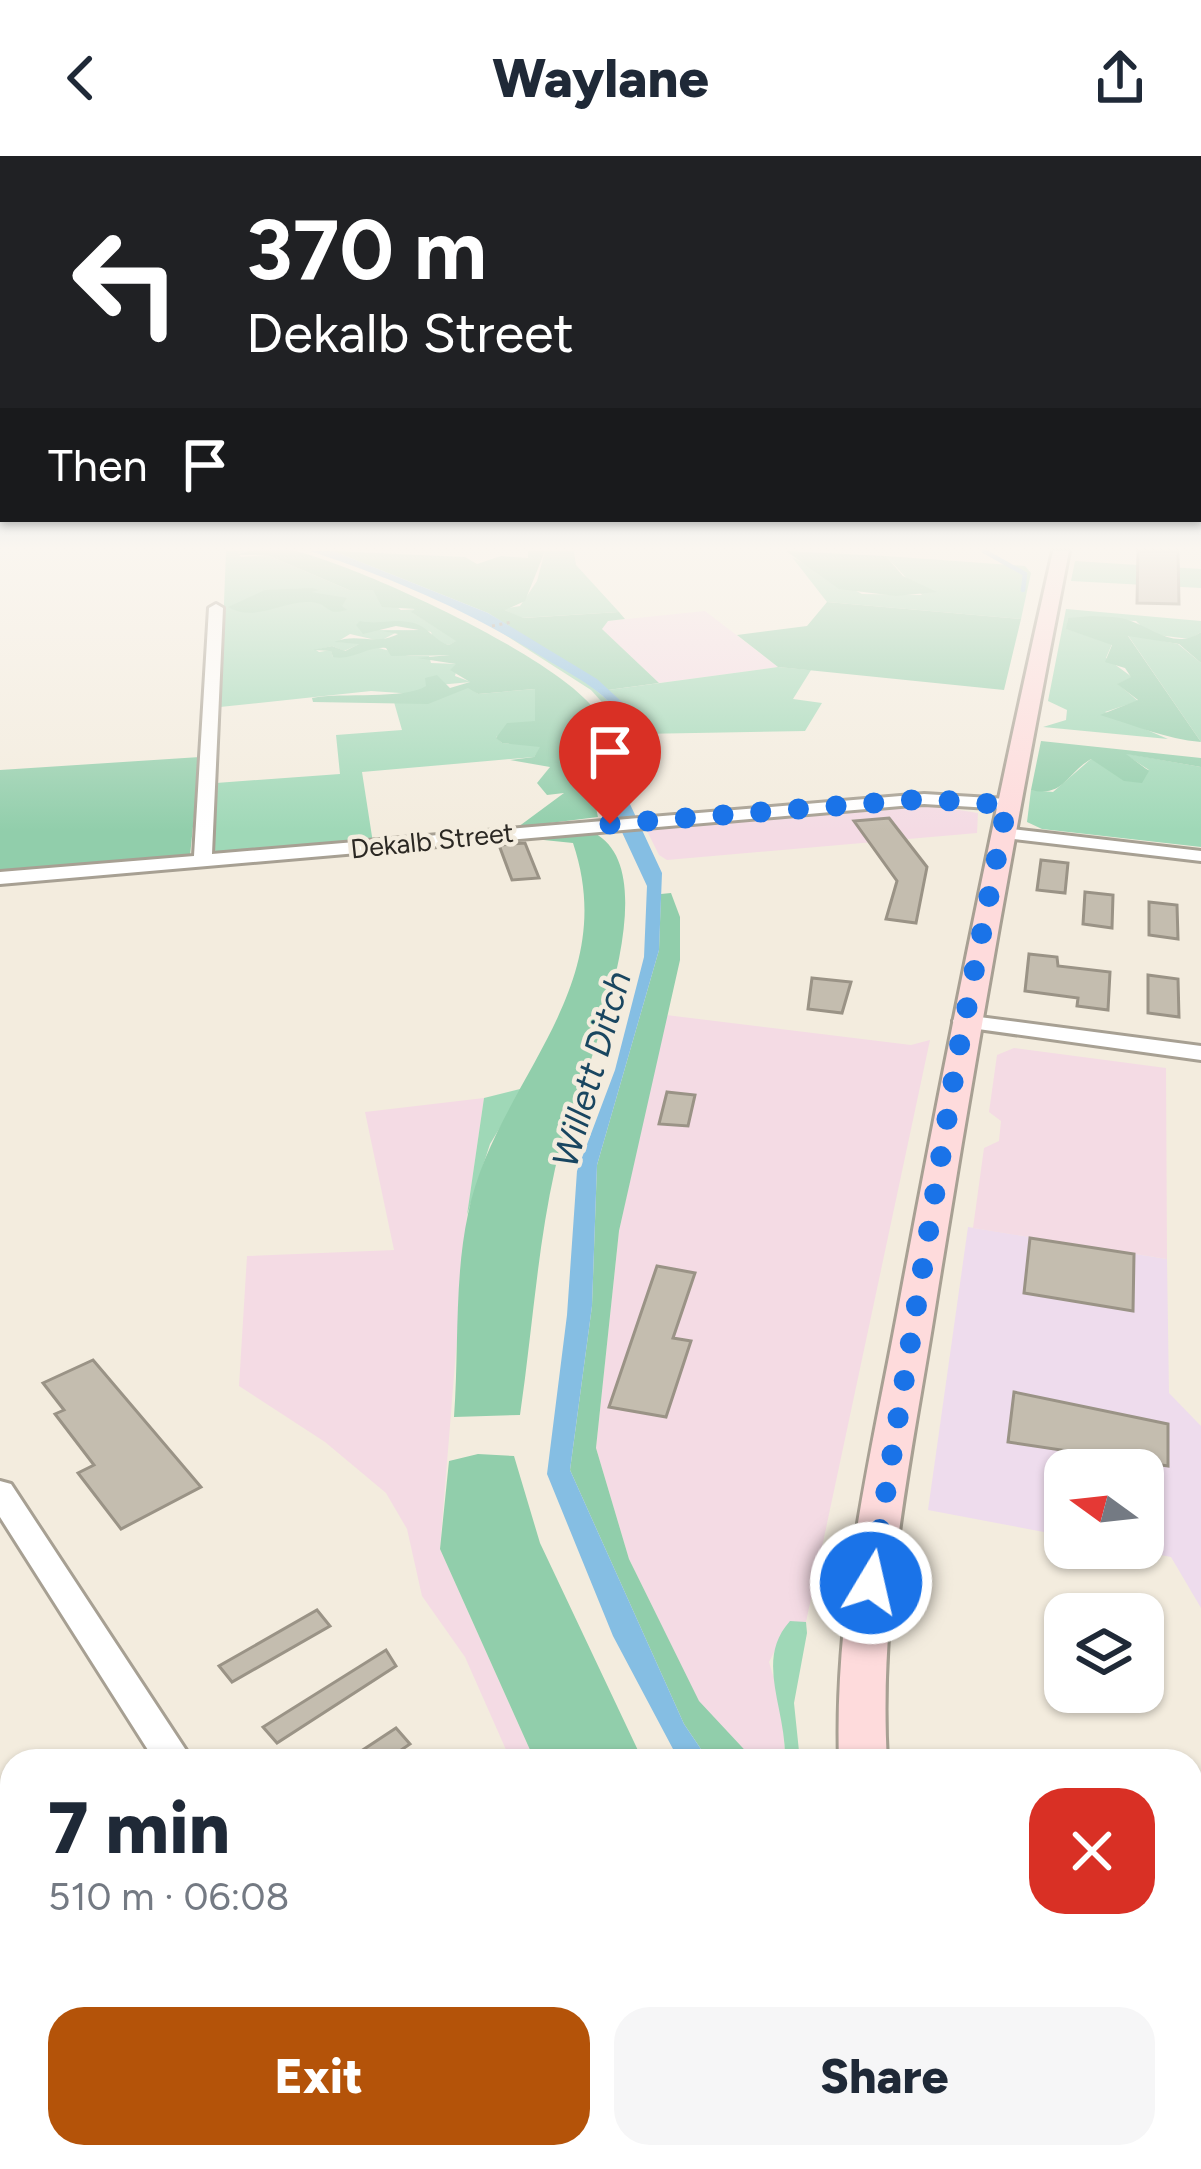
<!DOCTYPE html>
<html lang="en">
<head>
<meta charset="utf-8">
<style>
	:root { --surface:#fff; --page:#f6f6f7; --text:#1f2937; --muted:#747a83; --accent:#b45309 }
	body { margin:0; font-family:Figtree,sans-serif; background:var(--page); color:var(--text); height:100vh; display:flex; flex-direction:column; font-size:45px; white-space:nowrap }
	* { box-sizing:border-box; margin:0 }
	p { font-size:39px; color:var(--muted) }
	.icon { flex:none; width:66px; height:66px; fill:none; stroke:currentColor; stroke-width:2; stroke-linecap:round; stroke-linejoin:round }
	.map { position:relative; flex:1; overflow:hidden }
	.drawer { position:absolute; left:0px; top:1593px; width:1203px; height:420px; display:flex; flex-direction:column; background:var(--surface); border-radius:36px 36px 0 0; box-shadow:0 3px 9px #0004 }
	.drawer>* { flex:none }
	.hud { position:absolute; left:0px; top:0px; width:1203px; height:366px; box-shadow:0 3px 9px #0004; background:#202124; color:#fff; overflow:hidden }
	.needle { width:78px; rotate:285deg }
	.tools { position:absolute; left:1044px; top:1293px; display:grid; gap:24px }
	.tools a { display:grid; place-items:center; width:120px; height:120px; border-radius:24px; background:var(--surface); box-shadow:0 3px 9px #0004; font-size:60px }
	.pin { position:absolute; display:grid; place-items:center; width:102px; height:102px; color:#fff; margin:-123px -51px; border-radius:50% 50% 50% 0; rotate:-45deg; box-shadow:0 0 12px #0007 }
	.pin .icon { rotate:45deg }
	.me { position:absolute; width:132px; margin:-66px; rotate:9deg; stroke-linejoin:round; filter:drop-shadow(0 0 9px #0008) }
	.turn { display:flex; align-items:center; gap:42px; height:252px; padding:0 48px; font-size:54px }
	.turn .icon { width:156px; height:156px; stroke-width:2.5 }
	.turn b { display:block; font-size:84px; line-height:102px }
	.then { display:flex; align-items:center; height:114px; padding:0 48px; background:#0003; gap:24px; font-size:45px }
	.round { display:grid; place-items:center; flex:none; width:126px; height:126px; border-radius:36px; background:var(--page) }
	.overview { display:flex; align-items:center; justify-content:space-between; height:204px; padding:0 48px }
	h1 { font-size:72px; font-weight:800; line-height:90px }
	.action { display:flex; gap:24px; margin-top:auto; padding:24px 48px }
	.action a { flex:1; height:138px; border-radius:36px; background:var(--accent); color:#fff; font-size:48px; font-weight:800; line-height:138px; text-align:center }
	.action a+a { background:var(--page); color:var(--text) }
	header { display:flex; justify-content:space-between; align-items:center; height:156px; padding:0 48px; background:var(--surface); font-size:54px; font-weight:800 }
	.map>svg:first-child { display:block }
</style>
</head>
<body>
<header><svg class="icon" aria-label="back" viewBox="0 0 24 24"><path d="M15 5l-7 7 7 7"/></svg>Waylane<svg class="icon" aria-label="share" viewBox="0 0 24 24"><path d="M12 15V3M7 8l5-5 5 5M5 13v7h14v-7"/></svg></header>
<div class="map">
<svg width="1201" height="2013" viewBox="0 0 1201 2013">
	<rect width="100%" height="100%" fill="#f3ecde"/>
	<path fill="#eedced" d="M968,1071L1167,1103L1169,1237L1201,1270V1452L1171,1401L1125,1392H1143V1314H1065V1380L928,1354Z
		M1191,1789L1201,1791V1975L1191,1980Z"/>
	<path fill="#f4dbe4" d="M705,455L778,511L659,527L602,473L608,465Z
		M915,647L978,657L977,677L667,704L659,699L644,669Z
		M666,859L911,889L930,884L806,1466H790L769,1506L782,1550L785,1605H755L699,1546L629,1403L596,1292L619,1075Z
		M1014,892L1166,912L1167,1103L973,1072L984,992L999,985L1001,965L989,956L997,899Z
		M484,942L467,1059L440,1393L535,1605H511L465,1501L422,1440L407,1373L386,1337L325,1286L239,1230L247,1100L394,1094L365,956Z"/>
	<path fill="#9fd8b7" d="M226,395H249L238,396L241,401L267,399L349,434H373L401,454L418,453L413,457L457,485L449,489L434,485L431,476L396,466L372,468V474H421L399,475L380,485L350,478L337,486L362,487L344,495L332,490L316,494L319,496L331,494L333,501L375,491L409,500L453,499L429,500L431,507L458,508L455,520L471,526L427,530L415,538L371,535L220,551Z
		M545,395H574L576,409L619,456L521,462L503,453L520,450L537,425Z
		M886,400L1025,410L1031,417L1021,463L827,446L792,401L862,438L922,439Z
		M1075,405L1201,413V432L1071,425Z
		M1066,453L1201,465V476L1190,483L1149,478L1136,465L1068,462L1067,473L1112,488L1106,502L1132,521L1118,528L1138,545L1105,556L1168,583L1043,571L1066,564L1067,554L1048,545Z
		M479,462C511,478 621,537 627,573C629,589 616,602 615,617C614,632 616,649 617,664H609L605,617L617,575L610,555L591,534Z
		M1127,478L1178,488L1201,507V586Z
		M778,511L811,514L793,543L822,547L805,575L639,578L636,559L608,534Z
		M469,531L478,538L535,533L536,565L496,581L502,587L537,589L541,591L534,601L362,616L373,687L228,699L213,694L216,627L340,618L336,579L402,574L394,546Z
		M1123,597L1201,611V691L1042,673L1027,666L1031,634L1053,636L1091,603L1149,614Z
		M524,932L490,988L467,1059L484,942Z
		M790,1465L806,1466L807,1477L794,1547L800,1605H785C787,1552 754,1505 790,1465Z"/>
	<path fill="#91ceab" d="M249,395C263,395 281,392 295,395C357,409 573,507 600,562C608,579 599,591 594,607C590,622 595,646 598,661L518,671L564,637L547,639L537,627L550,611L510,604L534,601L540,591L502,587L496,582L507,567L535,565V533L478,538L468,532L428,548L313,546L312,542C343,536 404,544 426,530L425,522L437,519L450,532L470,526L450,514L456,508L417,502L450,499L391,500L386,492C367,490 353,505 333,501L331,495L313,494L332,490L345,495L359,488L334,486C357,476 375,490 398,478L383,475L419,474L396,470L363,478L356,469L360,465C378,469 392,463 408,466C428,468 432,484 449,489L456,485L411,456L415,453L382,451L373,434H349L267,399H235Z
		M333,395L465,401L477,408L501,400L528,402V395H545L525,445L505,454L523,462L619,456L625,463L608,465L602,473L659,527L608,534L488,457Z
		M786,395L886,400L903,420L937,436L896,440L839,433Z
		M312,432L319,434L311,436L347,442L342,450L347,454C323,461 331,445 306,446C279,447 254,466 228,451L265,434Z
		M827,446L1021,463L1004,534L778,511L737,479L807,470Z
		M1092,460C1104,461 1120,460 1131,465C1154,473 1175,494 1201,476V507L1179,488L1128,480L1201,586C1166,583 1134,569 1100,559L1138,544L1117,528L1131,521L1125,512L1105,506L1112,489L1066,473L1068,462Z
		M1041,585L1201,602V611L1126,598L1149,615L1142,627L1124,625L1091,603C1067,617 1063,642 1031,634Z
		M200,601L190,700L0,718V614Z
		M594,677C677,720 570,947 555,1013C537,1094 532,1178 520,1259L454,1261C459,1195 454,1123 468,1058C495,925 623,836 573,687L534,683Z
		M671,737L680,761V804L619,1075L596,1292L629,1403L699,1545L755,1605H709L684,1568L570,1314L592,1150L597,1009L659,794L661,738Z
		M478,1298L514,1300L540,1387L643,1605H535L440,1393L449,1305Z"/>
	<path fill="#85bee3" d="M310,395H333L488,457L597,523L636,559L640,574L627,612L629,646L662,717L659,794L597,1009L592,1150L570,1314L684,1568L709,1605H680L673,1593L613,1480L547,1318L567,1159L577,1015L615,914L644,801L647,730L614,659L615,612L627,573C611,536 576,522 544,502C467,454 397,424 310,395Z"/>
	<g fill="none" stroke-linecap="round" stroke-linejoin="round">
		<path stroke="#85bee3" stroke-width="4.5" d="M984,395L1025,418L1023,434"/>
	</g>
	<path fill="#c4bdaf" stroke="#9a9386" stroke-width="3" d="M1138,395H1178L1179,448L1137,447Z
		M889,662L927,711L916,767L886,763L897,725L854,665Z
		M525,687L539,722L512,724L499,689Z
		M1041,704L1068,707L1065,737L1037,734Z
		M1085,736L1113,739L1112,772L1083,768Z
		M1149,746L1177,749L1178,783L1149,779Z
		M1029,798L1057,801L1058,810L1110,816L1108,854L1077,850L1078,842L1025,835Z
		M1148,819L1178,823L1179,861L1148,857Z
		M812,822L851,826L842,857L808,853Z
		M667,936L695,939L688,970L659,968Z
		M1030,1082L1134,1098L1133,1155L1024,1137Z
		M657,1110L695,1117L673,1182L691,1185L666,1261L609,1251Z
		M93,1204L201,1331L121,1373L78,1317L94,1309L55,1258L64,1254L43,1227Z
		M1014,1236L1168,1268V1310L1008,1286Z
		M317,1454L330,1470L232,1526L219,1510Z
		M386,1494L396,1510L277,1587L263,1571Z
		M396,1572L410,1588L385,1605H346Z"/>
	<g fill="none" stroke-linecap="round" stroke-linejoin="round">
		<defs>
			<path id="minor" d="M216,448L223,452L212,698L924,638L1007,643L1016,648L1007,653L924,648L0,728V716L194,700L209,452Z
				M1002,672L1201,695V705L996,681V673Z
				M964,859L1201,890V904L956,870L953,865L956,860Z
				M0,1325L11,1328L193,1605H155L0,1361Z
				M1191,1730L1201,1733V1769L1191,1766Z"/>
			<path id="secondary" d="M1053,395H1069C1020,645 976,895 936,1146C912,1299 878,1449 887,1605H839C834,1451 870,1304 898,1154C945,900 996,647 1053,395Z
				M950,2001H1010L1014,2013H954Z"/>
		</defs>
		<use href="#minor" stroke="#a7a093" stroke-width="6"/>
		<use href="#secondary" stroke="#a7a093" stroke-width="6"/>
		<path stroke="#a59f95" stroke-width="3" stroke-dasharray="3 4.5" stroke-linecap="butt" d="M492,470L512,466"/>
		<use href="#minor" fill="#fff" fill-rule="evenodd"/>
		<use href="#secondary" fill="#fedbdc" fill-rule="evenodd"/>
	</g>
	<linearGradient id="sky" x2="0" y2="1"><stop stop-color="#80b8e6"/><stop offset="0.58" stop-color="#faf6f0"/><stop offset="1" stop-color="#faf6f0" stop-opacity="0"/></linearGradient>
	<rect width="1201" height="676" fill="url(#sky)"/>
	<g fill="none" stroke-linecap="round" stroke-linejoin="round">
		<path stroke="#1a73e8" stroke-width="21" stroke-dasharray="0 37.8" d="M610,668L924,643L1007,649L957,902L871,1427"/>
	</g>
	<g text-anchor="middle" stroke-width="9" stroke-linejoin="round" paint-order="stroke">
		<g font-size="27" fill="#2b2823" stroke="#f3ecde">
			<text transform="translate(432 685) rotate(-6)" y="9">Dekalb Street</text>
		</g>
		<g font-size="36" font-style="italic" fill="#194660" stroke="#f3ecde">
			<text transform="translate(591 913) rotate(-74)" y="13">Willett Ditch</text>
		</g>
	</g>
</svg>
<div class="tools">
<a><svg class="needle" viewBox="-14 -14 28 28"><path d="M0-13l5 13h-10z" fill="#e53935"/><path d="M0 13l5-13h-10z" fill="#747a83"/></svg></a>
<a><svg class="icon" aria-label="layers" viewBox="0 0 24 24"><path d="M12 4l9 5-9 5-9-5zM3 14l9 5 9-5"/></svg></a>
</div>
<div class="pin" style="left:610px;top:668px;background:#d93025"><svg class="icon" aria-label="arrive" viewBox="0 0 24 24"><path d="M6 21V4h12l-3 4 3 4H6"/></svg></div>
<svg class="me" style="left:871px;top:1427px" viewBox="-20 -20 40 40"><circle r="17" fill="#1a73e8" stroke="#fff" stroke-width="3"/><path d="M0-11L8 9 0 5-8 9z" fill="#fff"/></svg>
<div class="hud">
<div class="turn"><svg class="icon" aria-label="left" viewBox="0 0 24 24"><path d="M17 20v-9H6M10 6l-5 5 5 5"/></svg><div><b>370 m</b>Dekalb Street</div></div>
<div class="then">Then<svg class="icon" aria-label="arrive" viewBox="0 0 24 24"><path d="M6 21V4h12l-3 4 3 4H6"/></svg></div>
</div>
<section class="drawer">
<div class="overview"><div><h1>7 min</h1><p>510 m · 06:08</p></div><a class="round" style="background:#d93025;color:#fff"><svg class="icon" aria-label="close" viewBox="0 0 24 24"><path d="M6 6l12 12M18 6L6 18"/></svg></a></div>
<div class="action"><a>Exit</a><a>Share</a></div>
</section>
</div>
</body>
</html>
